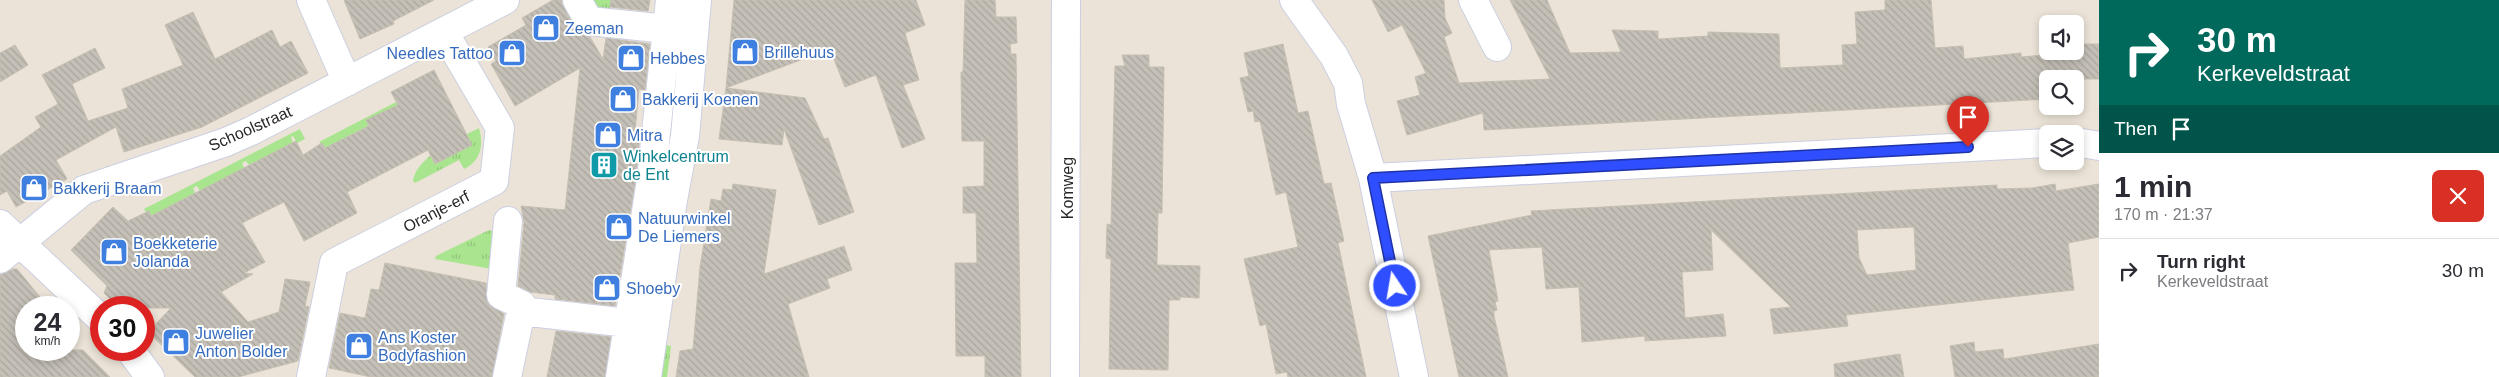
<!DOCTYPE html>
<html lang="en">
<head>
<meta charset="utf-8">
<style>
	:root { --surface:#fff; --page:#f7f7f7; --text:#2b2b33; --muted:#7c7c81; --line:#e1e1e2 }
	body { margin:0; font-family:Arial,sans-serif; background:var(--page); color:var(--text); height:100vh; display:flex; flex-direction:column; font-size:19px; white-space:nowrap }
	* { box-sizing:border-box; margin:0 }
	p { font-size:16px; color:var(--muted) }
	.icon { flex:none; width:28px; height:28px; fill:none; stroke:currentColor; stroke-width:2; stroke-linecap:round; stroke-linejoin:round }
	.map { position:relative; flex:1; overflow:hidden }
	.panel { display:flex; flex-direction:column; background:var(--surface); width:400px }
	.panel>* { flex:none }
	.hud { background:#00695c; color:#fff; overflow:hidden }
	.controls { position:absolute; left:2039px; top:15px; display:grid; gap:10px }
	.controls a { display:grid; place-items:center; width:45px; height:45px; border-radius:8px; background:var(--surface); box-shadow:0 2px 8px #0003; font-size:25px }
	.speed { position:absolute; left:15px; top:296px; display:flex; gap:10px; font-size:25px; font-weight:700; text-align:center }
	.speed>* { display:grid; place-content:center; width:65px; height:65px; border-radius:50%; background:var(--surface); box-shadow:0 2px 8px #0003; line-height:1 }
	.speed small { font-size:12px; font-weight:400 }
	.speed .limit { border:8px solid #d22; background:#fff; color:#111 }
	.pin { position:absolute; display:grid; place-items:center; width:42px; height:42px; color:#fff; margin:-51px -21px; border-radius:50% 50% 50% 0; rotate:-45deg; box-shadow:0 0 5px #0007 }
	.pin .icon { rotate:45deg }
	.me { position:absolute; width:55px; margin:-28px; rotate:348deg; stroke-linejoin:round; filter:drop-shadow(0 0 4px #0008) }
	.turn { display:flex; align-items:center; gap:18px; height:105px; padding:0 15px; font-size:22px }
	.turn .icon { width:65px; height:65px; stroke-width:2.5 }
	.turn b { display:block; font-size:35px; line-height:42px }
	.then { display:flex; align-items:center; height:48px; padding:0 15px; background:#0003; gap:10px; font-size:19px }
	.round { display:grid; place-items:center; flex:none; width:52px; height:52px; border-radius:8px; background:var(--page) }
	.headline { display:flex; align-items:center; justify-content:space-between; height:85px; padding:0 15px }
	h1 { font-size:30px; font-weight:700; line-height:38px }
	ul { padding:0; list-style:none }
	li { display:flex; align-items:center; gap:15px; height:65px; padding:0 15px; border-top:1px solid var(--line) }
	li div { flex:1 }
	li b { display:block; font-size:19px }
	li em { font-style:normal }
	main { display:flex; flex:1; min-height:0 }
	.map>svg:first-child { display:block }
</style>
</head>
<body>
<main>
<div class="map">
<svg width="2099" height="377" viewBox="0 0 2099 377">
	<defs>
		<pattern id="grass-tufts" width="24" height="20" patternUnits="userSpaceOnUse" patternTransform="scale(1.25)"><rect width="24" height="20" fill="#a9e58f"/><path d="M3 7l-1-3M5 7V3M7 7l1-3M15 17l-1-3M17 17v-4M19 17l1-3" fill="none" stroke="#91c47b"/></pattern>
		<pattern id="building-back-hatch" width="6" height="6" patternUnits="userSpaceOnUse" patternTransform="scale(1.25)"><rect width="6" height="6" fill="#c5c0b7"/><path d="M-1 5l2 2M0 0l6 6M5-1l2 2" fill="none" stroke="#a9a59d"/></pattern>
	</defs>
	<rect width="100%" height="100%" fill="#ebe3d7"/>
	<path fill="url(#grass-tufts)" d="M584,0H611L609,12L590,9Z
		M479,128C484,145 481,161 464,169L459,160L415,183L413,181C415,169 422,163 430,156L435,164L472,145L467,134Z
		M489,230L494,232L492,269L435,259L436,256Z
		M666,345L671,346L667,377H660Z"/>
	<path fill="#a9e58f" d="M396,102L400,110L325,148L319,142Z
		M300,129L305,139L297,143L293,136L291,137L293,143L249,165L246,161L242,163L244,168L200,191L197,186L193,188L195,193L151,216L149,211L146,212L144,209Z"/>
	<path fill="url(#building-back-hatch)" stroke="#c5bfb1" fill-rule="evenodd" d="M344,0H434L393,21L394,24L360,39Z
		M553,0H561L575,29L581,34L590,37L603,59L606,38L650,44L645,90L639,89L635,131L640,132L636,178L615,306L555,299V295L530,292L518,286L524,222L521,206L565,210L580,68L515,106L491,64L496,61L488,47L526,25L522,18Z
		M611,0H650L648,11L610,7Z
		M734,0H916L925,25L905,33L919,80L903,85L925,139L902,148L876,75L845,87L830,49L726,88Z
		M965,0H995L996,17H1016L1017,43L1010,44L1011,54H1016L1021,377H985V356H956L955,263H977L976,213H963V187L984,186V141H962L961,72H963Z
		M1372,0H1444L1445,18L1452,33L1444,37L1459,83L1550,79L1510,0H1547L1570,53L1621,52L1612,30L1658,31V39L1708,36V32L1779,34L1780,68L1843,65L1842,45L1857,44L1855,12L1885,10V0H1931L1935,48L1963,46L1964,59L2021,53V57L2067,53V51H2075V44H2099V79H2048V99L1484,130L1483,113L1407,135L1397,101L1420,95L1415,77L1426,73L1402,25L1388,32Z
		M193,12L215,59L272,30L280,47L291,41L308,73L202,127L124,152L116,127L56,160L67,179L16,207L7,191L0,195V156L41,127L35,117L58,104L42,75L95,48L105,68L72,84L88,121L128,108L122,89L183,65L165,25Z
		M1283,44L1298,113L1308,111L1324,184L1331,183L1344,241L1338,243L1366,377H1288L1287,372L1276,374L1266,324L1260,326L1244,259L1298,247L1286,192L1276,195L1260,121L1255,122L1253,111L1248,112L1240,78L1249,76L1244,53Z
		M15,45L28,65L0,82V53Z
		M1122,55H1149V67H1164L1162,213H1158L1157,265L1200,266L1199,298L1180,297V300H1169L1168,370L1109,369L1111,259L1106,258L1107,224L1111,225L1115,66H1125Z
		M434,70L472,145L435,164L428,150L347,192L357,213L304,241L284,202L242,223L265,262L244,273L253,274L221,292L248,322L279,312L285,279L310,282L305,306L309,307L298,361L238,377H195L149,333L152,330L151,329L171,308H119L104,293L107,286L71,250L113,207L128,221L149,211L151,216L296,141L303,155L322,143L325,148L369,126L366,120L398,105L391,92Z
		M726,88L805,98L824,139L828,138L854,212L819,225L784,129L782,145L719,139Z
		M733,184L776,190L764,274L844,246L852,270L827,279L830,288L788,304L809,377H676L680,351L693,349L700,267L711,199L721,201L723,189L732,190Z
		M2055,184L2056,191L2099,184V237L2068,243L2074,290L1846,315L1848,326L1774,334L1770,309L1791,307L1711,230L1713,270L1682,272L1685,318L1723,314L1726,336L1645,341V336L1582,342L1579,287L1546,289L1542,247L1489,250L1498,301L1495,302L1497,310L1494,311V316L1508,377H1459L1428,236L1532,215L1531,211L1997,185V189L2032,188ZM1914,227L1916,270L1867,275L1859,258L1857,230Z
		M385,263L486,283L488,303L504,314L492,377H371L329,368L340,313L365,318L371,289L379,290Z
		M13,269H17L40,297L26,308V350H83L110,377H0V275Z
		M556,331L611,337L605,377H547Z
		M1974,342L1975,352L2003,349L2004,359L2099,344V377H1955L1950,346Z
		M1900,354L1904,377H1835L1834,364Z"/>
	<g fill="none" stroke-linecap="round" stroke-linejoin="round">
		<defs>
			<path id="minor" d="M311,0L347,82
				M577,0L589,21L667,29
				M1294,0L1334,56L1348,83L1351,104L1373,178L1414,377
				M1473,0L1497,47
				M2075,142L2099,146
				M1373,178L2048,143
				M508,221L501,295L522,305L521,311L628,323
				M0,224L101,319
				M0,259L84,190L226,142L251,131L505,0
				M130,350L150,377
				M311,377L334,263L494,181L500,128L444,32
				M507,377L521,311
				M620,377L651,180L670,0
				M647,377L673,200L685,136L697,0
				M1065,377L1066,0"/>
		</defs>
		<use href="#minor" stroke="#cccfe1" stroke-width="30"/>
		<use href="#minor" stroke="#fff" stroke-width="28"/>
	</g>
	<g fill="none" stroke-linecap="round" stroke-linejoin="round">
		<defs>
			<path id="route" d="M1395,286L1373,178L1968,147"/>
		</defs>
		<use href="#route" stroke="#1f33a6" stroke-width="12"/>
		<use href="#route" stroke="#2f4eff" stroke-width="9"/>
	</g>
	<defs>
		<symbol id="shop-square" viewBox="-11 -11 22 22"><rect x="-9" y="-9" width="18" height="18" rx="4" fill="#3f7fe0" stroke="#fff"/><path d="M-5-2.5h2.3a2.7 3.5 0 0 1 5.4 0H5L5.5 6h-11ZM-1.5-2.5h3a1.5 2.3 0 0 0-3 0Z" fill="#fff"/></symbol>
		<symbol id="building-square" viewBox="-11 -11 22 22"><rect x="-9" y="-9" width="18" height="18" rx="4" fill="#0f9aa8" stroke="#fff"/><path d="M-4-6H4V6H1V3H-1V6H-4ZM-2.5-4.3h1.7v1.8h-1.7ZM.8-4.3h1.7v1.8H.8ZM-2.5-1h1.7V.8h-1.7ZM.8-1h1.7V.8H.8Z" fill="#fff"/></symbol>
	</defs>
	<g fill-rule="evenodd">
		<use href="#shop-square" x="530" y="12" width="32" height="32"/>
		<use href="#shop-square" x="729" y="36" width="32" height="32"/>
		<use href="#shop-square" x="496" y="37" width="32" height="32"/>
		<use href="#shop-square" x="615" y="42" width="32" height="32"/>
		<use href="#shop-square" x="607" y="83" width="32" height="32"/>
		<use href="#shop-square" x="592" y="119" width="32" height="32"/>
		<use href="#building-square" x="588" y="149" width="32" height="32"/>
		<use href="#shop-square" x="18" y="172" width="32" height="32"/>
		<use href="#shop-square" x="603" y="211" width="32" height="32"/>
		<use href="#shop-square" x="98" y="236" width="32" height="32"/>
		<use href="#shop-square" x="591" y="272" width="32" height="32"/>
		<use href="#shop-square" x="160" y="326" width="32" height="32"/>
		<use href="#shop-square" x="343" y="330" width="32" height="32"/>
	</g>
	<g text-anchor="middle" stroke-width="4" stroke-linejoin="round" paint-order="stroke">
		<g font-size="16" fill="#366cbe" stroke="#fff" text-anchor="start">
			<text x="565" y="34">Zeeman</text>
			<text x="764" y="58">Brillehuus</text>
			<text x="493" y="59" text-anchor="end">Needles Tattoo</text>
			<text x="650" y="64">Hebbes</text>
			<text x="642" y="105">Bakkerij Koenen</text>
			<text x="627" y="141">Mitra</text>
			<text x="53" y="194">Bakkerij Braam</text>
			<text x="638" y="224">Natuurwinkel<tspan x="638" dy="18">De Liemers</tspan></text>
			<text x="133" y="249">Boekketerie<tspan x="133" dy="18">Jolanda</tspan></text>
			<text x="626" y="294">Shoeby</text>
			<text x="195" y="339">Juwelier<tspan x="195" dy="18">Anton Bolder</tspan></text>
			<text x="378" y="343">Ans Koster<tspan x="378" dy="18">Bodyfashion</tspan></text>
		</g>
		<g font-size="16" fill="#272727" stroke="#fff">
			<text transform="translate(250 128) rotate(-24)" y="6">Schoolstraat</text>
			<text transform="translate(1067 188) rotate(-90)" y="6">Komweg</text>
			<text transform="translate(436 211) rotate(-27)" y="6">Oranje-erf</text>
		</g>
		<g font-size="16" fill="#0d838f" stroke="#fff" text-anchor="start">
			<text x="623" y="162">Winkelcentrum<tspan x="623" dy="18">de Ent</tspan></text>
		</g>
	</g>
</svg>
<div class="controls">
<a><svg class="icon" aria-label="sound" viewBox="0 0 24 24"><path d="M4 9h4l5-4v14l-5-4H4zM17 9q2 3 0 6"/></svg></a>
<a><svg class="icon" aria-label="search" viewBox="0 0 24 24"><circle cx="10" cy="10" r="6"/><path d="M15 15l6 6"/></svg></a>
<a><svg class="icon" aria-label="layers" viewBox="0 0 24 24"><path d="M12 4l9 5-9 5-9-5zM3 14l9 5 9-5"/></svg></a>
</div>
<div class="speed"><div>24<small>km/h</small></div><div class="limit">30</div></div>
<div class="pin" style="left:1968px;top:147px;background:#d93025"><svg class="icon" aria-label="arrive" viewBox="0 0 24 24"><path d="M6 21V4h12l-3 4 3 4H6"/></svg></div>
<svg class="me" style="left:1395px;top:286px" viewBox="-20 -20 40 40"><circle r="17" fill="#2f4eff" stroke="#fff" stroke-width="3"/><path d="M0-11L8 9 0 5-8 9z" fill="#fff"/></svg>
</div>
<section class="panel">
<div class="hud">
<div class="turn"><svg class="icon" aria-label="right" viewBox="0 0 24 24"><path d="M7 20v-9h11M14 6l5 5-5 5"/></svg><div><b>30 m</b>Kerkeveldstraat</div></div>
<div class="then">Then<svg class="icon" aria-label="arrive" viewBox="0 0 24 24"><path d="M6 21V4h12l-3 4 3 4H6"/></svg></div>
</div>
<div class="headline"><div><h1>1 min</h1><p>170 m · 21:37</p></div><a class="round" style="background:#d93025;color:#fff"><svg class="icon" aria-label="close" viewBox="0 0 24 24"><path d="M6 6l12 12M18 6L6 18"/></svg></a></div>
<ul>
<li><svg class="icon" aria-label="right" viewBox="0 0 24 24"><path d="M7 20v-9h11M14 6l5 5-5 5"/></svg><div><b>Turn right</b><p>Kerkeveldstraat</p></div><em>30 m</em></li>
</ul>
</section>
</main>
</body>
</html>
